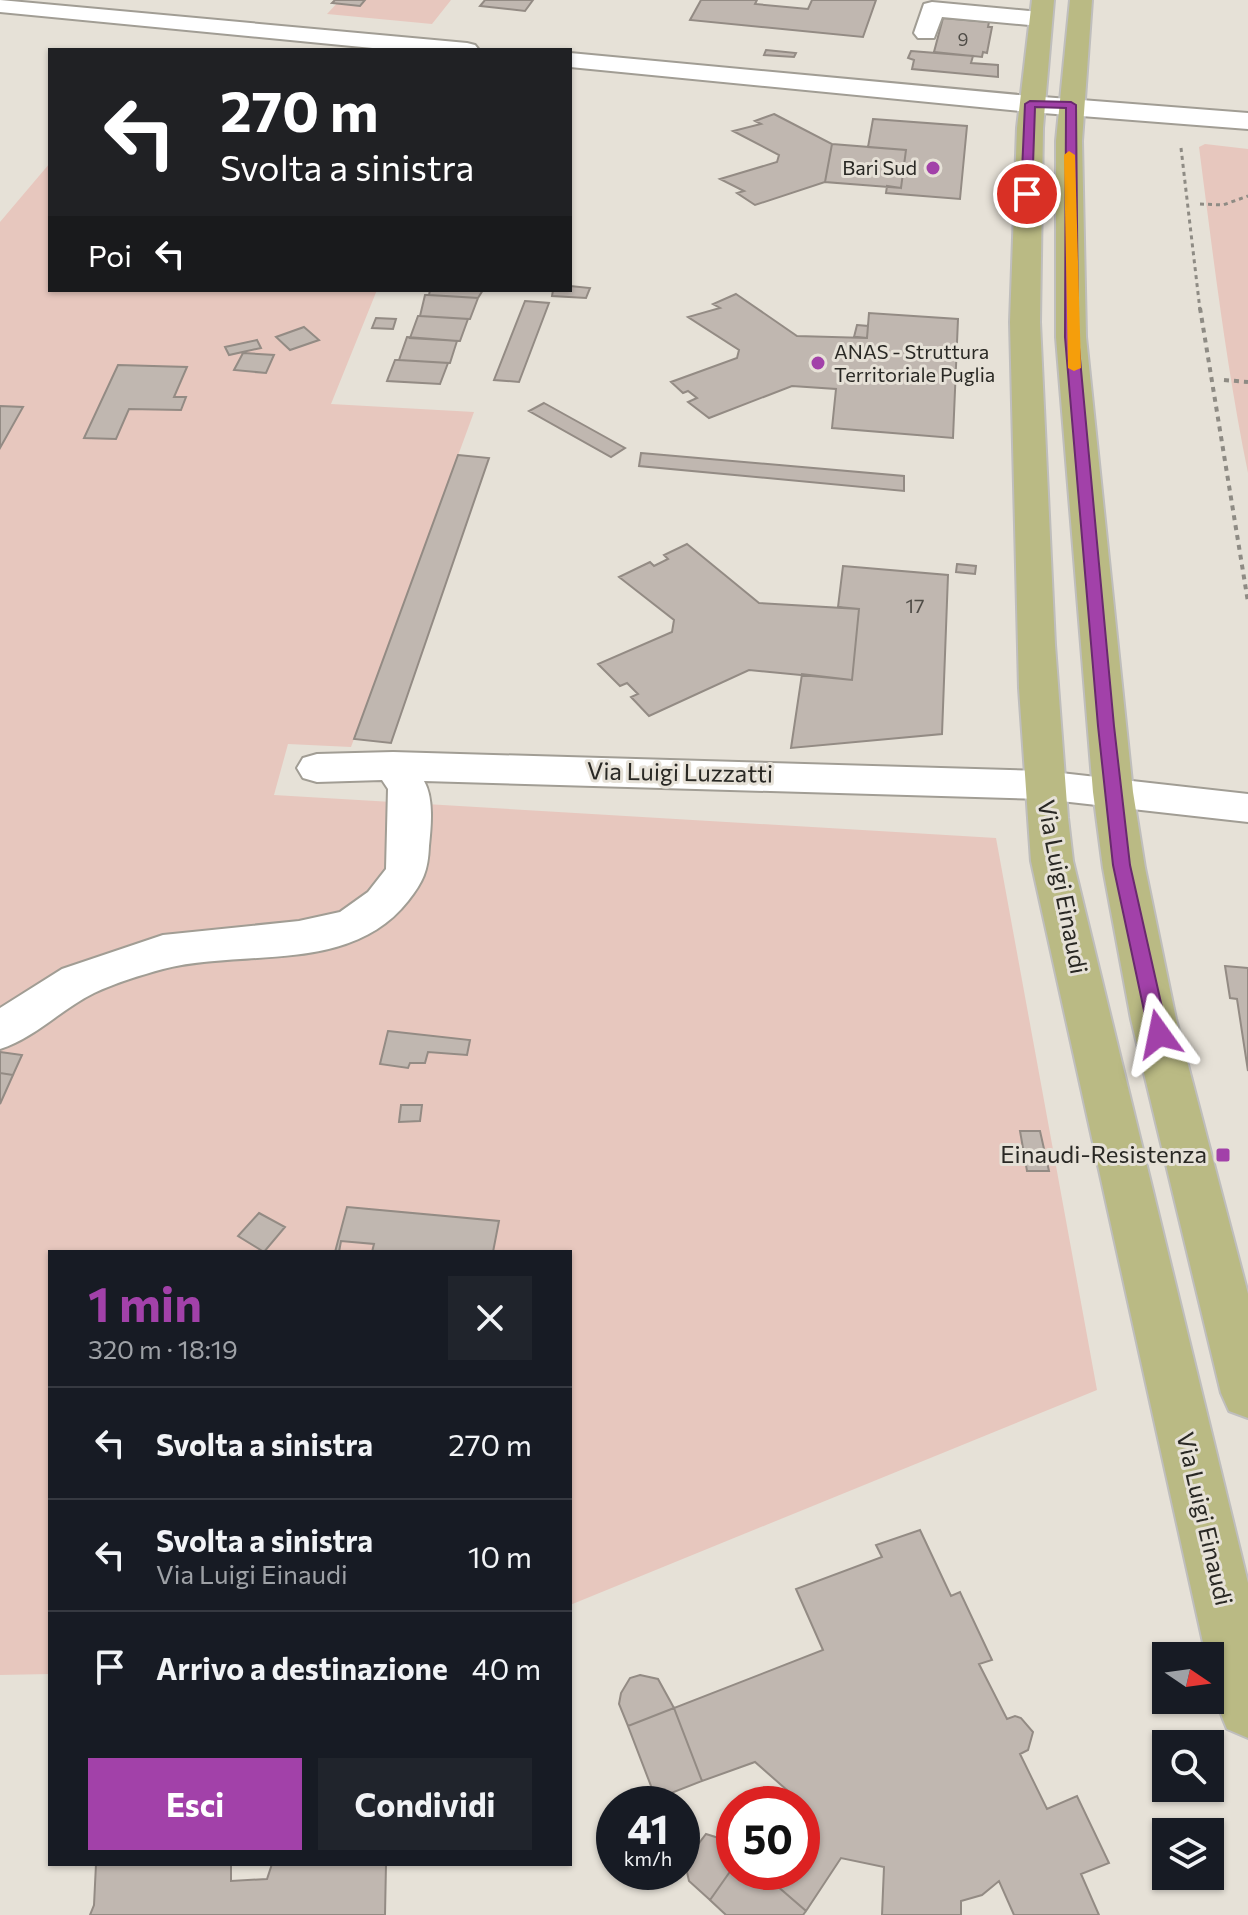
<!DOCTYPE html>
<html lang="it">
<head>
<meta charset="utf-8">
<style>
	:root { --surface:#171b24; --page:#20242c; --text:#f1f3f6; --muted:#9ea1a6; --line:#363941; --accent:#a241a9 }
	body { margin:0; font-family:Commissioner,sans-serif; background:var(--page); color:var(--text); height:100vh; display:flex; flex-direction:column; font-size:30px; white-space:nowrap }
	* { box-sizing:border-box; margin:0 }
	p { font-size:26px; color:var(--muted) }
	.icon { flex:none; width:44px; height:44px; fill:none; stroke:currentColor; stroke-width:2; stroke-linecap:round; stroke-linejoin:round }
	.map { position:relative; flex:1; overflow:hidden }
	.side { position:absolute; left:48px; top:1250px; width:524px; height:616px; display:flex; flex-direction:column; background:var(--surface); border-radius:0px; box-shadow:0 2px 6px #0004 }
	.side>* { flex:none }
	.hud { position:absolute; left:48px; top:48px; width:524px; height:244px; border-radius:0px; box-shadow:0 2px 6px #0004; background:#202124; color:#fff; overflow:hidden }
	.needle { width:52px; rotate:103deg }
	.fabs { position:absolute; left:1152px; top:1642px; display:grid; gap:16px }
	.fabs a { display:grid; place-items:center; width:72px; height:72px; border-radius:0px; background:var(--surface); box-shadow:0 2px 6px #0004; font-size:40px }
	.speed { position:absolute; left:596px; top:1786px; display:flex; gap:16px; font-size:40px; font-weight:700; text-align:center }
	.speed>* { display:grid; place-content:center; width:104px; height:104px; border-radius:50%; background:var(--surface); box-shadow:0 2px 6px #0004; line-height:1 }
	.speed small { font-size:20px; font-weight:400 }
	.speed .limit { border:12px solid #d22; background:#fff; color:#111 }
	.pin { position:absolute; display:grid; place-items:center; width:68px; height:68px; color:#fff; margin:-34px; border:4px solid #fff; border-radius:50%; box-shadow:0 2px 8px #0007 }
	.me { position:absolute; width:88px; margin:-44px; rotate:348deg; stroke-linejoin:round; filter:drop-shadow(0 0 6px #0008) }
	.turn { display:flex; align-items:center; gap:28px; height:168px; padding:0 40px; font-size:36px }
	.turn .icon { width:104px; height:104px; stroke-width:2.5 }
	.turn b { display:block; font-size:56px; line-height:68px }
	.then { display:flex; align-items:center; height:76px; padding:0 40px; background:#0003; gap:16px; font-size:30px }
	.round { display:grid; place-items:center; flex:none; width:84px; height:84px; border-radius:0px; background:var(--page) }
	.overview { display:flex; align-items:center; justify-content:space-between; height:136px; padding:0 40px }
	h1 { font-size:48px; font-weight:700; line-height:60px; color:var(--accent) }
	.cta { display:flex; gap:16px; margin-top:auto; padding:16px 40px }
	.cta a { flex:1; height:92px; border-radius:0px; background:var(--accent); color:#fff; font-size:32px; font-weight:700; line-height:92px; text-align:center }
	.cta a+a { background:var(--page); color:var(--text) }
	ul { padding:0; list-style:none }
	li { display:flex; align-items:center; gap:24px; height:112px; padding:0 40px; border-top:2px solid var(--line) }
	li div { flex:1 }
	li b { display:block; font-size:30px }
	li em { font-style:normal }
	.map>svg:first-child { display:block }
</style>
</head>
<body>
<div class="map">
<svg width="1248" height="1915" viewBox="0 0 1248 1915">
	<rect width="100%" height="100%" fill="#e6e1d7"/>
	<path fill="#e7c7be" d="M340,0H451L432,24L327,14Z
		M1205,144L1248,149V473C1226,365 1213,255 1199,147Z
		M50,163V290H377L331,404L474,412L351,747L288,744L274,795L996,838L1097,1390L570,1605V1252H50V1674L0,1675V222Z"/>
	<path fill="#c0b7b0" stroke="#938b84" stroke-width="2" d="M335,0H365L360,6L332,3Z
		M485,0H533L525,11L480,6Z
		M701,0H757L755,4L808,9L812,0H876L863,37L690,20Z
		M943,18L989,22L988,27H992L987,53L983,52L982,57L934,52Z
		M766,50L796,53L794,57L764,55Z
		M911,51L973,56L971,63L998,65V77L912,69L914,60L908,58Z
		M774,114L832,144L825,182L755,205L737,193L744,191L720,179L777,162L779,155L733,131L761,124L755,121Z
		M873,119L967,126L960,199L886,193L887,186L901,188L906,150L868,147Z
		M832,144L906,150L901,188L825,182Z
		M570,286L590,288L586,298L552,296L553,290H570Z
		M430,290H483L478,298L429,295Z
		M736,294L797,336L867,338L869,313L958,319L953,438L832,428L836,389L792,386L709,418L688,402L697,398L688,391L683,393L671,382L737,358L739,350L688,317L720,308L713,304Z
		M425,295H429L478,298L470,319L420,316Z
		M525,301L549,303L519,382L494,380Z
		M418,316H420L468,319L460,341L410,338Z
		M376,318L396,319L393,329L372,328Z
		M857,325L868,326L867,338L854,337Z
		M304,327L319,340L290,350L276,337Z
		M407,337L457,341L450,363L399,360Z
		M257,340L261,348L229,355L225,347Z
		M243,353L274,355L266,373L234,370Z
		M395,360H399L448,363L440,384L387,381Z
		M118,365L187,367L174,397H186L181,410L129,409L116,439L84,438Z
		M544,403L625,448L611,457L529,411Z
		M0,406L23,407L0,448Z
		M641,453L904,476V491L639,466Z
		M458,455L489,458L392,740L391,743L354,739Z
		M687,544L759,603L859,609L852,680L749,670L649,716L631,697L638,694L627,683L620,686L598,664L672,632L674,620L619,577L650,562L654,566L668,559L664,555Z
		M957,564L976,566L975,574L956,572Z
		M843,566L948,575L942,734L791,748L802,674L852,680L859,609L838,607Z
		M1225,966L1248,968V1071L1237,999L1230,998Z
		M388,1031L470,1040L467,1055L428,1052L425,1063H410L408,1068L380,1064Z
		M0,1052L22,1055L13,1075L0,1073Z
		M0,1073L13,1075L0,1104Z
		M401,1105H422L420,1121L399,1122Z
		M1020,1131H1040L1049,1171H1027Z
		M347,1207L499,1221L493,1252H372L374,1244L341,1241L339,1252H335Z
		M259,1213L285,1227L264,1252L238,1236Z
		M920,1530L951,1596L960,1592L992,1660L979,1664L1007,1719L1015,1716L1021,1718L1033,1732L1028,1750L1020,1754L1047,1809L1077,1796L1109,1863L1081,1874L1099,1915H1014L999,1881L982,1895L961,1901V1915H882L884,1867L841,1858L806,1911L761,1872H802V1804H779L788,1791L755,1762L702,1781L674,1708L823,1650L796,1589L882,1557L876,1545Z
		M640,1675L658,1679L674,1708L628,1726L619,1704L621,1693L630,1678Z
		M674,1708L702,1781L656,1799L628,1726Z
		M706,1834L725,1840L734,1848V1866L710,1900L689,1881L687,1872L693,1851Z
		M96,1864H231V1881L267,1879L272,1864H386L385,1915H90L94,1905Z
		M734,1866V1872H761L806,1911L803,1915H726L710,1900Z"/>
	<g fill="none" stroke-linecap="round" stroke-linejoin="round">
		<defs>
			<path id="minor" d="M0,0L467,43L475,45L479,50H393L0,12Z
				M932,2L1040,12L1048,14L1052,19L1048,24L1040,26L942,17L934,38H918L914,33L924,4Z
				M570,53L1030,96L1248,113V129L1030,112L570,67Z
				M393,752L1043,771L1248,794V822L1043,799L424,781C434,798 431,827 429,846C428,871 423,882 408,901C350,975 244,948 163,969C141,975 115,983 94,993C61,1009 35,1038 0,1049V1008L62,969L163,935L299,921L340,912L368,892L386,869L388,789L382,780L317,782L303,778L297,768L303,758L317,754Z"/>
			<path id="major" d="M1032,0H1054L1043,128L1040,322L1055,645L1068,818L1073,861L1248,1583V1738L1227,1729C1217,1706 1210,1682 1210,1656H1206L1031,861L1019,688L1010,322L1017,128Z
				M1070,0H1092L1082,141L1086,337L1133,792L1145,868L1176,1019L1248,1294V1418L1229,1411L1221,1393L1131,1019L1103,868L1093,792L1056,337V141Z"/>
		</defs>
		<use href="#minor" stroke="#a19d94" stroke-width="4"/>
		<use href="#major" stroke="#bfbebd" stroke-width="4"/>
		<path stroke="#8e8b84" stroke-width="3" stroke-dasharray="4 4" stroke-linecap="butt" d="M1181,148L1200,310
			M1200,204L1223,205L1248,196"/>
		<path stroke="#8e8b84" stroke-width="4" stroke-dasharray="5 5" stroke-linecap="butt" d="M1200,308L1248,602
			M1224,380L1248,382"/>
		<use href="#minor" fill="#fff" fill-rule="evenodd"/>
		<use href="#major" fill="#baba84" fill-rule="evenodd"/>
	</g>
	<path fill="#a241a9" stroke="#692a6e" stroke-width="2" d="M1030,101L1071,102L1076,105L1078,337L1114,726L1130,865L1168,1034L1165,1039H1152L1149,1034L1113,865L1098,726L1065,337L1066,108L1035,107L1032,194L1027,197L1021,194L1025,104Z"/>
	<path fill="#f59e0b" d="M1069,151L1075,155L1081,368L1074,371L1068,368L1064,155Z"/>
	<g fill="#a241a9" stroke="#e6e1d7" stroke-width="3">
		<circle cx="933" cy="168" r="8"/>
		<circle cx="818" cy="363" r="8"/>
		<rect x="1215" y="1147" width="16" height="16" rx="4"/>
	</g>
	<g text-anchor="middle" stroke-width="6" stroke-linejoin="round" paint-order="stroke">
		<g font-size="18" fill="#4f4c47">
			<text x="963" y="46">9</text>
		</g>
		<g font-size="20" fill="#292824" stroke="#e6e1d7" text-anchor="end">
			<text x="917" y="175">Bari Sud</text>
			<text x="834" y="359" text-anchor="start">ANAS - Struttura<tspan x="834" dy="23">Territoriale Puglia</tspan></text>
		</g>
		<g font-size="20" fill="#4f4c47">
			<text x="915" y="613">17</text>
		</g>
		<g font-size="24" fill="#292824" stroke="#e6e1d7">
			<text transform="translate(680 773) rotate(1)" y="8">Via Luigi Luzzatti</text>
			<text transform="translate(1062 887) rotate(79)" y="8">Via Luigi Einaudi</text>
			<text transform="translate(1204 1519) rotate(77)" y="8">Via Luigi Einaudi</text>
		</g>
		<g font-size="24" fill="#292824" stroke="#e6e1d7" text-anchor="end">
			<text x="1207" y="1163">Einaudi-Resistenza</text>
		</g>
	</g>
</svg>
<div class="fabs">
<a><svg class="needle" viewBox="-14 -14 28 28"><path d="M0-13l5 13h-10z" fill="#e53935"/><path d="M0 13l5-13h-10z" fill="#9ea1a6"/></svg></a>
<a><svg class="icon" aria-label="search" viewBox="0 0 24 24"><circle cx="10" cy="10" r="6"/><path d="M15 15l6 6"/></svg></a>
<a><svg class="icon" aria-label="layers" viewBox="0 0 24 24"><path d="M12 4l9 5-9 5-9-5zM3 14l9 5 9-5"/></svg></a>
</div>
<div class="speed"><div>41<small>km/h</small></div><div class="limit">50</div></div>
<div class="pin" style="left:1027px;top:194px;background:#d93025"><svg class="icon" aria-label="arrive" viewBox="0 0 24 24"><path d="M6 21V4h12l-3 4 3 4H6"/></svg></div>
<svg class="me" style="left:1159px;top:1034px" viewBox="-20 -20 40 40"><path d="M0-17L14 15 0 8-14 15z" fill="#a241a9" stroke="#fff" stroke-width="4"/></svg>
<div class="hud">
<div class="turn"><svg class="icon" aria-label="left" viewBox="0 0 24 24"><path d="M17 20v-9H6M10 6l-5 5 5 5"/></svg><div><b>270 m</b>Svolta a sinistra</div></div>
<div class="then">Poi<svg class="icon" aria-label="left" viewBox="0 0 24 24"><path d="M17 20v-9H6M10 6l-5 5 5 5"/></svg></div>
</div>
<section class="side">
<div class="overview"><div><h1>1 min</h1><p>320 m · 18:19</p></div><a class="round"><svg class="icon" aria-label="close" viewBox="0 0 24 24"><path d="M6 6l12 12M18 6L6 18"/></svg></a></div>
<ul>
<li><svg class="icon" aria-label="left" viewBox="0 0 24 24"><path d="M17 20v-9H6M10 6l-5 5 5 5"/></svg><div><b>Svolta a sinistra</b></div><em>270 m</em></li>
<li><svg class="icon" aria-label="left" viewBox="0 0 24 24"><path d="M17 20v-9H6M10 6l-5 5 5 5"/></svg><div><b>Svolta a sinistra</b><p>Via Luigi Einaudi</p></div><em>10 m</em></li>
<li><svg class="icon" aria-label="arrive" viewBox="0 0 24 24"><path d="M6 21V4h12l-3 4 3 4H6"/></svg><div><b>Arrivo a destinazione</b></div><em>40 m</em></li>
</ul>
<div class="cta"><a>Esci</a><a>Condividi</a></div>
</section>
</div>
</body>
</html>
